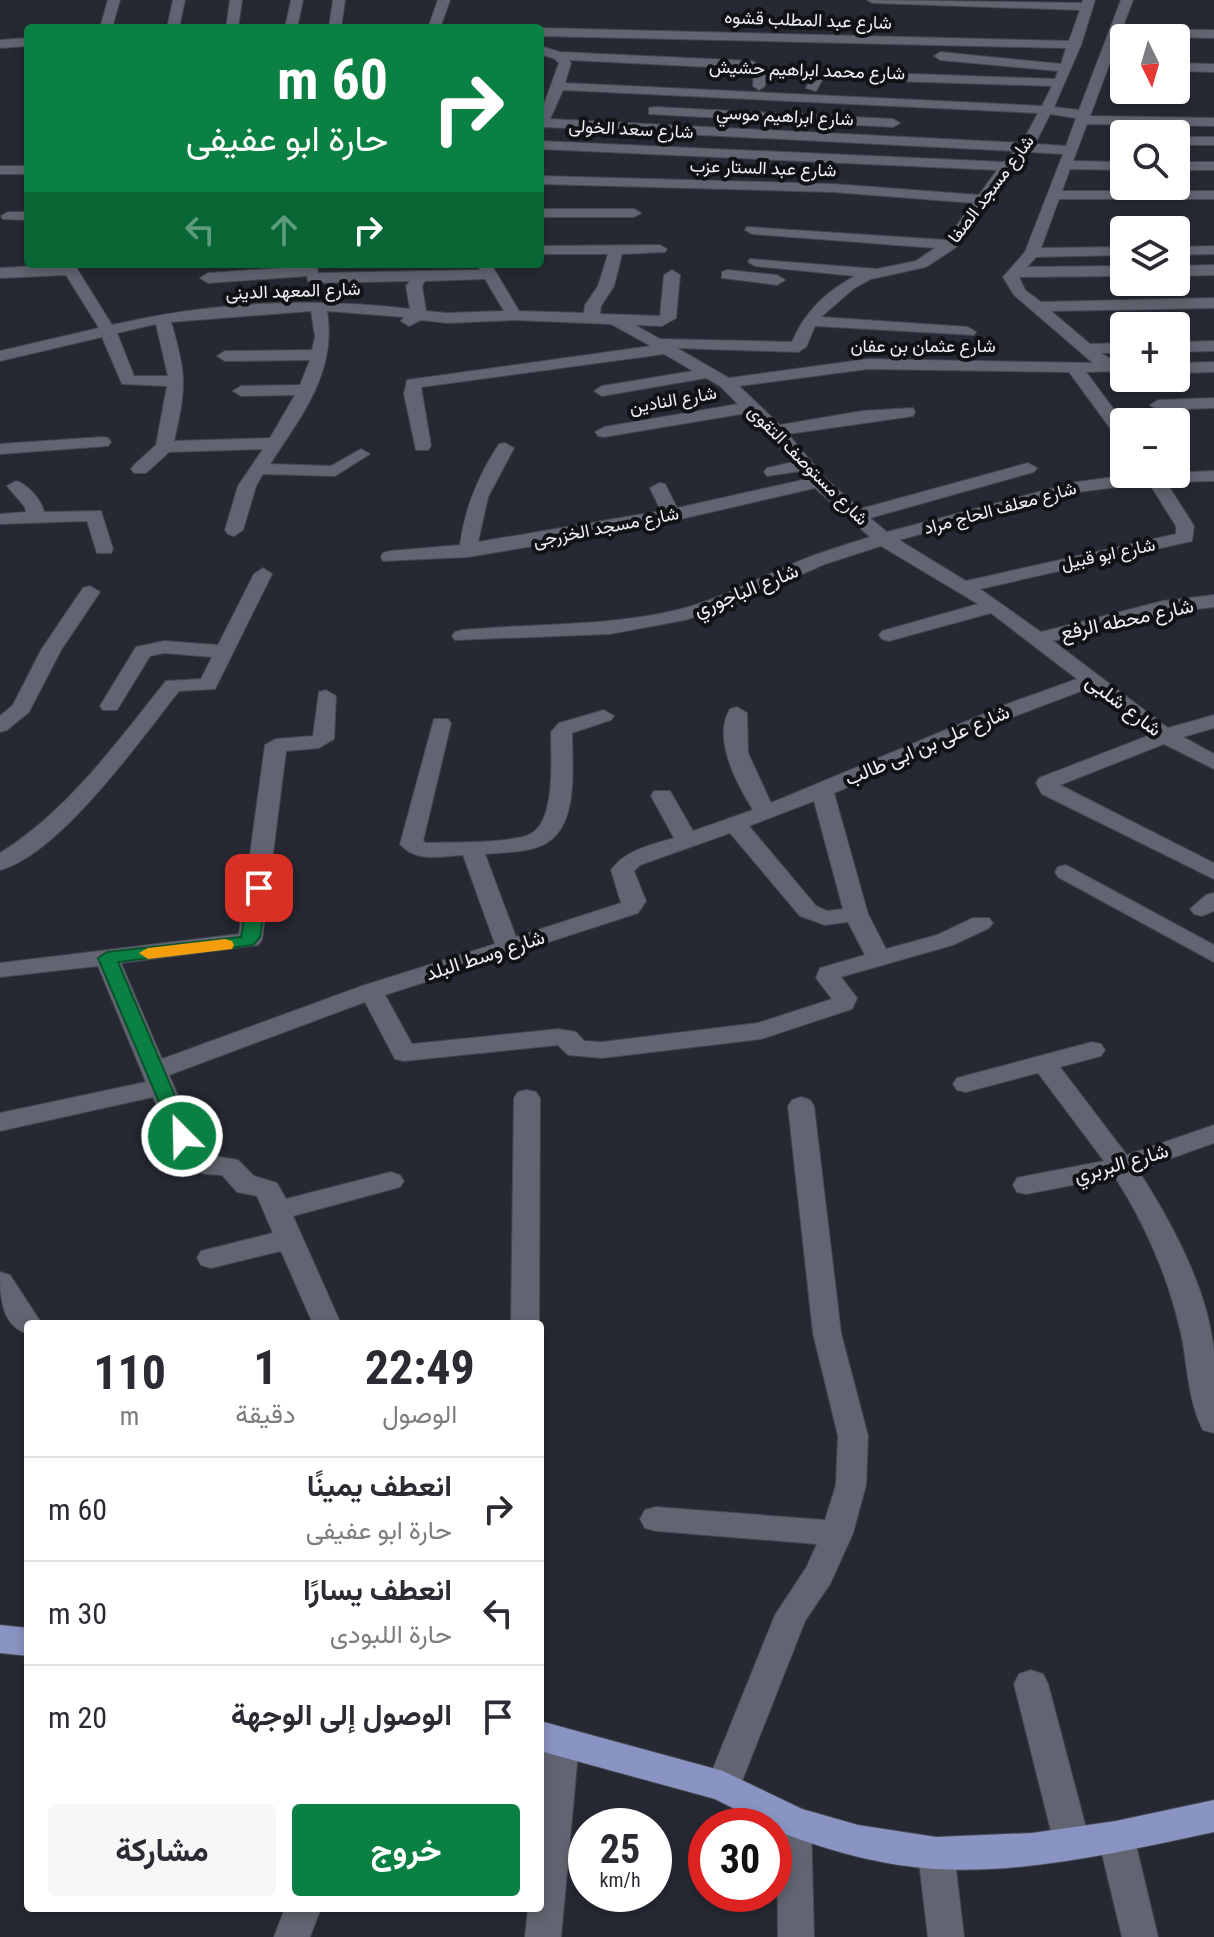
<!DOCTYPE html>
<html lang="ar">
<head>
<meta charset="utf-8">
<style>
	:root { --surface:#fff; --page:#f7f7f7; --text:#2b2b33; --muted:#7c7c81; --line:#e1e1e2; --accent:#0b8043 }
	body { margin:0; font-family:"Roboto Condensed",Vazirmatn,sans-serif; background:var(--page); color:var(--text); direction:rtl; height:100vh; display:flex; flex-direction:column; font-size:30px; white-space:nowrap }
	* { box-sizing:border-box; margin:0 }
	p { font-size:26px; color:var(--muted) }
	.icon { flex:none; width:44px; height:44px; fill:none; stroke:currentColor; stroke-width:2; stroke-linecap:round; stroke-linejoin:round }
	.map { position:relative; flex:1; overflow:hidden; direction:ltr }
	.sheet { position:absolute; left:24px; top:1320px; width:520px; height:592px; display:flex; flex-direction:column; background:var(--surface); border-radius:8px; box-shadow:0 4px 12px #0003; direction:rtl }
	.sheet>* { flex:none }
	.banner { position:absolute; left:24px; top:24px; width:520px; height:244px; border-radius:8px; box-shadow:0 4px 12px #0003; direction:rtl; background:#0b8043; color:#fff; overflow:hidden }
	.needle { width:52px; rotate:175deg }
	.buttons { position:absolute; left:1110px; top:24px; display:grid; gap:16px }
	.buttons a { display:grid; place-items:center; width:80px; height:80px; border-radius:8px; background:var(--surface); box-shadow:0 4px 12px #0003; font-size:40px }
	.speed { position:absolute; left:568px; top:1808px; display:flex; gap:16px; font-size:40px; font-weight:700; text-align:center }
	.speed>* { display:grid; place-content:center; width:104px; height:104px; border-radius:50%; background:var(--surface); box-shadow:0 4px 12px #0003; line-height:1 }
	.speed small { font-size:20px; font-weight:400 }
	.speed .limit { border:12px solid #d22; background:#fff; color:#111 }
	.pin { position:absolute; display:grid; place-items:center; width:68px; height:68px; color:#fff; margin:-34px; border-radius:16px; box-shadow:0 4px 12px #0006 }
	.me { position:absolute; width:88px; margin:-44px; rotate:337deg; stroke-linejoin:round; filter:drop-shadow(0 0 6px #0008) }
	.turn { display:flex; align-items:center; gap:28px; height:168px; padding:0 24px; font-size:36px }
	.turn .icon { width:104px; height:104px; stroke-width:2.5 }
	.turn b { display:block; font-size:56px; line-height:68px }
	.lanes { display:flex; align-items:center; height:76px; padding:0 24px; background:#0003; justify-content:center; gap:40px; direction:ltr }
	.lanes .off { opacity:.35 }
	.eta { display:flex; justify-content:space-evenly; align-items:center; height:136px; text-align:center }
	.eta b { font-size:48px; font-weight:700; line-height:56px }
	.cta { display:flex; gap:16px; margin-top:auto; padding:16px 24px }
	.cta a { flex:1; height:92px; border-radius:8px; background:var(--accent); color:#fff; font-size:32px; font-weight:700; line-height:92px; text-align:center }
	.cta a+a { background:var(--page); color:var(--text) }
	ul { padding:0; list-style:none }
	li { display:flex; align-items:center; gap:24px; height:104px; padding:0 24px; border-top:2px solid var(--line) }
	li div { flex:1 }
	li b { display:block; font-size:30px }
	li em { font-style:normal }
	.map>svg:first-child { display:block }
</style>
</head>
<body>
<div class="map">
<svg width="1214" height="1937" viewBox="0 0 1214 1937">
	<rect width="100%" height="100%" fill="#262933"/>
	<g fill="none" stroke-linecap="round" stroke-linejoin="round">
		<defs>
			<path id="minor" d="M108,0H120L112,28H100Z
				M173,0H185L179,28H167Z
				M230,0H242L238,28H226Z
				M291,0H303L297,28H285Z
				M333,0H345L341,28H329Z
				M438,0H450L440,28H428Z
				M867,0L1082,3L1083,0H1095L1081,45L1054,107L1079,110L1121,0H1133L1122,29L1214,30V38L1120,36L1090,116L1214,118V126L1087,124L1073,161L1124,162V170L1070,169L1062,191H1214V199H1059L1041,248L1124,247V255L1036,257L1027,267L1124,266V276L1019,277L1025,290L1041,302L1214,298V308L1051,311L1090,344L1124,343V353H1101L1120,365V371L1086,372L1124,423V440L1118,439L1069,372L868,369L739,386L780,425L862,411L913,408L915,412L913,416L907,417L788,434L825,478L860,509L1028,463L1037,468L1034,472L870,518L887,532L1077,482L1136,474L1214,471V481L1166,482L1194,526L1192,541L980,589L1041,632L1163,601L1214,595V607L1164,613L1053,641L1168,728L1214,715V728L1183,737L1214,754V769L1164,744L1060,785L1214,863V879L1042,794L1036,783L1039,778L1150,735L1089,688L989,726L834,793L868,914L886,949L937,935L973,918H989L993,923L989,928L953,945L841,977L857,998L852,1009L761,1039L602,1058L568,1055L558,1045L404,1061L395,1059L365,1002L169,1075L203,1154L238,1160L254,1176L277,1183L286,1199L391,1172L400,1175L404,1181L400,1187L293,1216L341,1324H313L281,1251L211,1268L201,1265L197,1258L201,1251L273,1233L257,1196L237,1192L222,1175L205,1174L183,1166L153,1097L0,1131V1113L146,1082L98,966L0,977V963L239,934L265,745L276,739L313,736L319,692L326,690L336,696L334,739L319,748L286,751L262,940L258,945L121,963L162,1059L362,986L495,944L463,855C442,856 415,863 400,844L434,719H448L451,723L423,841L426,843C448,842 515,844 532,833C556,818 551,757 551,732L559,723L604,710L614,716L611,720L572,733C572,765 579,822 548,842C532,853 504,852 485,854L516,937L621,903L611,870C625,850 651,845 674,838L651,796L654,791H670L693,831L753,810C737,784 712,739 730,709L737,707L747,713L748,753L771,803L1010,703L1077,679L991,613L889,641L882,639L879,635L882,631L978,604L881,546L825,564L735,604L685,620L610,634L455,640L452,636L455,632L462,630C535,623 610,627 681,609C727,597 768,573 812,556C831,549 851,543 870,537L815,488L672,521L552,543L468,557L383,561L381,557L383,553L390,551L460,545C465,507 478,476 499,444L505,443L514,448L488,497L478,542L661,511L650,488L659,483L665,484L677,508L807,479L801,471L767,476L764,472L767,468L793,462L747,413L604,437L598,436L595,432L604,427L738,404L720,386L706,378L602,396L594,391L602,386L693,371L664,354L421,387L431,446L428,450H416L404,394L407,380L651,346L611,324L514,320L447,323L421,320L409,326L401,321L404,317L327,311C337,372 302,415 270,464L331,466L361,449L370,454L335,476L263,474L256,486L243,530L234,536L228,534L225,530L238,486L263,449L169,452L146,473H134L131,469L134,465L156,445L167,386L122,384L102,337L0,361V351L99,328L66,275L0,278V268L74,264L112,325C209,302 312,297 410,309L406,286L410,281L313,283L308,281L307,276L208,283L200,278L208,273L312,266L317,268L318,273L480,270L477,264H491L519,311L584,313L585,305L598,286L608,254H540V246L660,245L667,249L665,252L622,254L614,286L601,306L600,314L660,316L664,275L672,270L680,275L676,318L662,326L635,325L660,339L792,342C805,311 826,292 855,276L755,266L748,262L750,259L877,269L916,261L935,248L752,234L745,230L747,227L946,240L973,203L833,192L540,184V176L833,184L979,195L997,170L540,149V141L1004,162L1014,151L546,127L540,130V115L559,63L555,59L540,54V46L560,52L752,61L766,68L765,86L759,90L753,86L754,70L750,69L569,60L571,63L565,83L1042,106L1052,86L829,79L822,80L816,91L806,88L813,74L829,71L1055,79L1058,71L940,60L934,56L940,52L1061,64L1066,48L540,36V28L1069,41L1080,10L873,3ZM563,90L1038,113L1022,143L550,119ZM1050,114L1076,118L1066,146L1035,144ZM1029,152L1063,154L1025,252L1003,277L1014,295L1093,363L868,359L729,378L677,348L798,352L806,347L815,326L974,335L976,332L968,327L821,317L853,289L871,279L926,267L955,248L1012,169ZM485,279L504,311L447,313L426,311L422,286L425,281ZM311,311L315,337L312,350L225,351L217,356L225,361L310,360L300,385L241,386L233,391L241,396L295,395L270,438L174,441C186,388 187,375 171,322ZM156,324L168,376H134L117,333ZM1149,483L1176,526V534L966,581L899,540L1078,492ZM814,801L843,909L827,911L816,906L749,826ZM730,833L800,916L825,925L848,922L865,955L820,968L816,978L832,999L758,1023L602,1042L584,1041L576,1032L558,1029L412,1044L385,995L638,913L646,901L634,871L640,865Z
				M28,38V46L0,48V40Z
				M1176,63L1214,64V72L1176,71Z
				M654,107L893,119L900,123L893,127L649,114V108Z
				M1176,137H1214V145H1176Z
				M1176,162H1214V170H1176Z
				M0,166H28V174H0Z
				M540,209H634L641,213L634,217H540Z
				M8,212H28V220L3,219L1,216Z
				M1214,246V254L1176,255V247Z
				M1214,265V275L1176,276V266Z
				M727,270L777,275L785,280L777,285L722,278V272Z
				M1214,341V351L1176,352V342Z
				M1214,362V372L1176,373V363Z
				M1214,398V408L1158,410L1150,405L1158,400Z
				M102,437L108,438L111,442L108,446L0,454V444Z
				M16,481C27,484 42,500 44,512L101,511L113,549L111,553H97L87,521L0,524V514L26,512L25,507L7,486Z
				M263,568L272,574L215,689L179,691C141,739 59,855 0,870V853C68,811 117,742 166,681L201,679L212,657L164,653L150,656L117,710H103L100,706L136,647L164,641L218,645L254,574Z
				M90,586L100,592L61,650L29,712L7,730L0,732V716L13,705L41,650L83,588Z
				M1066,865L1214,945V962L1058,877L1055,872L1058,867Z
				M1214,893V911L1202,916L1194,914L1190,909L1206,895Z
				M1092,1042L1101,1044L1105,1050L1101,1056L1060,1067L1127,1155L1214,1125V1143L1138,1170C1171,1221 1209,1291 1214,1353C1214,1379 1214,1407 1214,1433L1203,1430C1187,1399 1188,1363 1180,1329C1167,1274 1145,1224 1115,1177L1026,1194L1017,1192L1013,1185L1017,1178L1026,1176L1104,1161L1038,1073L966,1092L957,1090L953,1084L957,1078Z
				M527,1090L536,1092L540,1098L539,1324H511L514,1098L518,1092Z
				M801,1097L810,1100L814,1106L841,1333L868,1436L866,1485L853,1533L830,1584L805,1621L740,1786L735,1797L723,1801L711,1797L706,1786L775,1615L806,1568L817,1544L656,1531L645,1528L640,1519L645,1510L656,1507L825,1520L836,1485L838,1436L813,1333L788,1106L792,1100Z
				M0,1272L10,1275L42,1324H28V1334C1,1326 0,1296 0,1272Z
				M1031,1670L1043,1674L1048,1684L1090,1843L1084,1854L1072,1859L1060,1854L1054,1843L1014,1684L1019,1674Z
				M562,1727L574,1732L579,1742L561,1937H525L528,1908H540C540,1862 531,1771 550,1732Z
				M794,1806L806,1811L811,1822L814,1937H778L777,1822L782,1811Z
				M1116,1821L1128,1826L1134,1837L1158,1937H1122L1098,1837L1104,1826Z
				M936,1837L949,1842L954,1853L964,1937H928L918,1853L923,1842Z
				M285,1908H321L310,1937H274Z"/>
			<path id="major" d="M0,1625L28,1628V1656L0,1653Z
				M540,1721L723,1771L802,1809L858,1825L936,1837L1032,1833L1116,1821L1214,1800V1832C1124,1851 1029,1874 936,1869C884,1866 830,1851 782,1833L774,1826H768L715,1799L540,1751Z"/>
		</defs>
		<use href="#minor" stroke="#45474f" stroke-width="2"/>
		<use href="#major" stroke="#45474f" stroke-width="2"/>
		<use href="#minor" fill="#626571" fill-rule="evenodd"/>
		<use href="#major" fill="#8a94c2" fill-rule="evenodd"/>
	</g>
	<path fill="#0b8043" stroke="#07532c" stroke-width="2" d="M259,882L268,888L260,937L253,945L118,962L192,1136L182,1142L175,1140L98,958L107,952L241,937L250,888Z"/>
	<path fill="#f59e0b" d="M225,939L232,941L234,945L232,949L148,959L139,953L148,948Z"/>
	<g text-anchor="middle" stroke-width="8" stroke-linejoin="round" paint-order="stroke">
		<g font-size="18" fill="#eef0f6" stroke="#111216">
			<text transform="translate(808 20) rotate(2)" y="6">شارع عبد المطلب قشوه</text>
			<text transform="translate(807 70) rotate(2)" y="6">شارع محمد ابراهيم حشيش</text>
			<text transform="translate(785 116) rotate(3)" y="6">شارع ابراهيم موسي</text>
			<text transform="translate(631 129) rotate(3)" y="6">شارع سعد الخولى</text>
			<text transform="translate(763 168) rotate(2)" y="6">شارع عبد الستار عزب</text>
			<text transform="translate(991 189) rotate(-53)" y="6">شارع مسجد الصفا</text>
			<text transform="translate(293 291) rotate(-2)" y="6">شارع المعهد الدينى</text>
			<text x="923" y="352">شارع عثمان بن عفان</text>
			<text transform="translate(673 400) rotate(-10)" y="6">شارع النادين</text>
			<text transform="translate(808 465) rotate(45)" y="6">شارع مستوصف التقوى</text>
			<text transform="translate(1000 508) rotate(-15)" y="6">شارع معلف الحاج مراد</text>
			<text transform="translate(606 527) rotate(-11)" y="6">شارع مسجد الخزرجى</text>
			<text transform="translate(1108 554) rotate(-12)" y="6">شارع ابو قبيل</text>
		</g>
		<g font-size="20" fill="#eef0f6" stroke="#111216">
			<text transform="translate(746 590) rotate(-22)" y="7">شارع الباجوري</text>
			<text transform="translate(1127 619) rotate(-12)" y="7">شارع محطه الرفع</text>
			<text transform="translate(1124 705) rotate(37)" y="7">شارع شلبى</text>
			<text transform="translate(927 745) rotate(-23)" y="7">شارع على بن ابى طالب</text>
			<text transform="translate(485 955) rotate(-18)" y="7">شارع وسط البلد</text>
			<text transform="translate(1121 1163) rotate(-16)" y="7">شارع البربري</text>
		</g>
	</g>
</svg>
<div class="buttons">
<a><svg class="needle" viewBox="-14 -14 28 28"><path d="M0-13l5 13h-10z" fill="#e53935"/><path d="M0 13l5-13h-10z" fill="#7c7c81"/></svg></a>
<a><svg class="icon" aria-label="search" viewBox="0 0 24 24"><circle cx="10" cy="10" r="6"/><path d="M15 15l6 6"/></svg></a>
<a><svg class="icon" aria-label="layers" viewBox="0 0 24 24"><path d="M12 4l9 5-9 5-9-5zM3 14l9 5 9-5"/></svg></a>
<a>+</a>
<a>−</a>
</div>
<div class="speed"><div>25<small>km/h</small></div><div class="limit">30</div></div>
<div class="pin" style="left:259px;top:888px;background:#d93025"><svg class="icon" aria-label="arrive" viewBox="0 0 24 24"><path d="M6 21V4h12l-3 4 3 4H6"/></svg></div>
<svg class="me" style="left:182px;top:1136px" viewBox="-20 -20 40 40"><circle r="17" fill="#0b8043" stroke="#fff" stroke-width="3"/><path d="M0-11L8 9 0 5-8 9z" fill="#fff"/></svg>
<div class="banner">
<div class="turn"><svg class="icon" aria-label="right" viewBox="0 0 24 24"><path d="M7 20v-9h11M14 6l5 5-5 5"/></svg><div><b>60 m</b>حارة ابو عفيفى</div></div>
<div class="lanes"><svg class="icon off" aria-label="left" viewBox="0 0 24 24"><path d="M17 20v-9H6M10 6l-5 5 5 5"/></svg><svg class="icon off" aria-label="ahead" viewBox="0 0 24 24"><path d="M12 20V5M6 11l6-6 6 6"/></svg><svg class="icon" aria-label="right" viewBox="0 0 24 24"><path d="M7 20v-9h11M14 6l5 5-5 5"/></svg></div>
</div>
<section class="sheet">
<div class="eta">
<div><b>22:49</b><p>الوصول</p></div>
<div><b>1</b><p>دقيقة</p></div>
<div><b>110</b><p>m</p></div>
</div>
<ul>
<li><svg class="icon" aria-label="right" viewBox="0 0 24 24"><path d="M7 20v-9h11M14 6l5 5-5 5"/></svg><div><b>انعطف يمينًا</b><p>حارة ابو عفيفى</p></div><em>60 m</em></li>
<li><svg class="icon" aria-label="left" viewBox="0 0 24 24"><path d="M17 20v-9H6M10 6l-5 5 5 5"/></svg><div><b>انعطف يسارًا</b><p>حارة اللبودى</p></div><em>30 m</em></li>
<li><svg class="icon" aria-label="arrive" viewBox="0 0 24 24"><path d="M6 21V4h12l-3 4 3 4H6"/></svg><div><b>الوصول إلى الوجهة</b></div><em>20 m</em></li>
</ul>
<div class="cta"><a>خروج</a><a>مشاركة</a></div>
</section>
</div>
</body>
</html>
